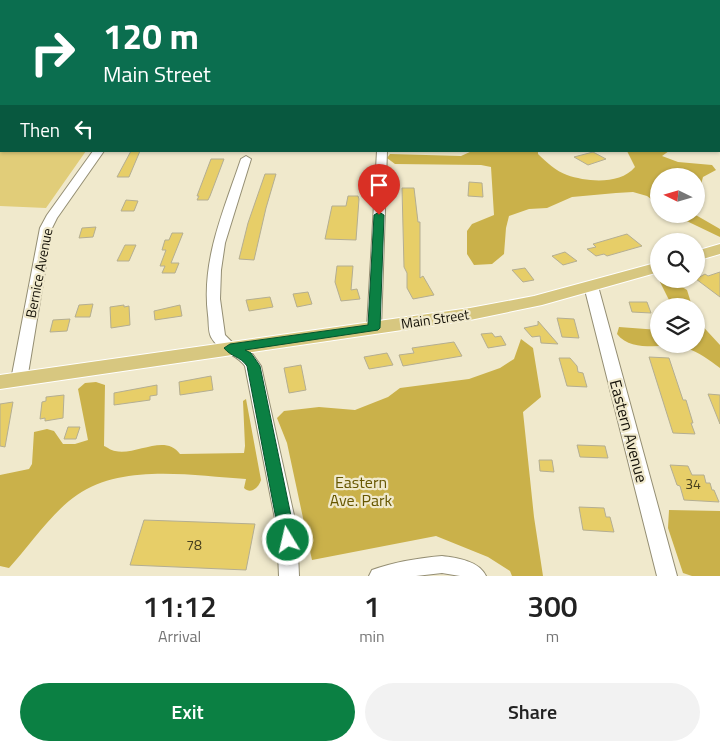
<!DOCTYPE html>
<html lang="en">
<head>
<meta charset="utf-8">
<style>
	:root { --surface:#fff; --page:#f2f2f2; --text:#222; --muted:#767676; --accent:#0b8043 }
	body { margin:0; font-family:"Titillium Web",sans-serif; background:var(--page); color:var(--text); height:100vh; display:flex; flex-direction:column; font-size:19px; white-space:nowrap }
	* { box-sizing:border-box; margin:0 }
	p { font-size:16px; color:var(--muted) }
	.icon { flex:none; width:28px; height:28px; fill:none; stroke:currentColor; stroke-width:2; stroke-linecap:round; stroke-linejoin:round }
	.map { position:relative; height:576px; overflow:hidden }
	.sheet { display:flex; flex-direction:column; background:var(--surface); flex:1 }
	.sheet>* { flex:none }
	.guide { position:absolute; left:0px; top:0px; width:720px; height:152px; box-shadow:0 1px 4px #0004; background:#0b6e4f; color:#fff; overflow:hidden }
	.needle { width:32px; rotate:275deg }
	.tools { position:absolute; left:650px; top:168px; display:grid; gap:10px }
	.tools a { display:grid; place-items:center; width:55px; height:55px; border-radius:50%; background:var(--surface); box-shadow:0 1px 4px #0004; font-size:25px }
	.pin { position:absolute; display:grid; place-items:center; width:42px; height:42px; color:#fff; margin:-51px -21px; border-radius:50% 50% 50% 0; rotate:-45deg; box-shadow:0 0 5px #0007 }
	.pin .icon { rotate:45deg }
	.me { position:absolute; width:55px; margin:-28px; rotate:351deg; stroke-linejoin:round; filter:drop-shadow(0 0 4px #0008) }
	.turn { display:flex; align-items:center; gap:18px; height:105px; padding:0 20px; font-size:22px }
	.turn .icon { width:65px; height:65px; stroke-width:2.5 }
	.turn b { display:block; font-size:35px; line-height:42px }
	.then { display:flex; align-items:center; height:48px; padding:0 20px; background:#0003; gap:10px; font-size:19px }
	.eta { display:flex; justify-content:space-evenly; align-items:center; height:85px; text-align:center }
	.eta b { font-size:30px; font-weight:600; line-height:35px }
	.primary-button { display:flex; gap:10px; margin-top:auto; padding:10px 20px }
	.primary-button a { flex:1; height:58px; border-radius:30px; background:var(--accent); color:#fff; font-size:20px; font-weight:600; line-height:58px; text-align:center }
	.primary-button a+a { background:var(--page); color:var(--text) }
	.map>svg:first-child { display:block }
</style>
</head>
<body>
<div class="map">
<svg width="720" height="576" viewBox="0 0 720 576">
	<rect width="100%" height="100%" fill="#f0e9cc"/>
	<path fill="#e1cd79" d="M0,130L1,151H86L46,208L0,206Z"/>
	<path fill="#cab14a" d="M472,151H538V154C546,162 556,171 567,175C587,182 620,185 635,167L627,151H669L662,156L678,162L712,165L716,170L703,177L696,203V176H659V205L647,196L633,192L616,193L572,197L547,208L529,209L509,216L506,228L504,254L492,264L474,265L467,254V231L472,224L494,215L491,167L481,165L395,164L387,158L390,154L461,156Z
		M672,214H694L720,229V237Z
		M671,280L687,290L692,306H672L660,282Z
		M696,319L720,345V368C709,360 699,352 686,348C664,342 633,354 617,334L619,327L659,330V344H696Z
		M521,339L533,348L541,397L523,412L534,517L543,576H512L510,571L488,557L436,536L312,560L287,443L277,418L284,411L319,407L355,410L388,397L400,388L469,379L500,368L514,359Z
		M96,382L105,385L104,446C107,447 112,451 115,451C136,456 165,433 180,454L244,453L245,446L243,401L246,399L261,480C259,487 251,495 244,488L246,479C193,476 124,463 77,495C53,511 29,546 9,568L0,566V475L29,469L32,464L34,432L47,429L54,431L63,444H75L88,440L78,389L85,383Z
		M669,510L720,511V576H692L683,573L668,528Z"/>
	<path fill="#e7ce68" stroke="#b4ae92" d="M131,151H140L129,177H117Z
		M593,152L606,159L588,165L574,157Z
		M211,159H224L210,196L208,200H197L199,196H197Z
		M265,174H276L266,208L254,260L239,259L248,223Z
		M469,182L482,183L483,197L468,196Z
		M402,188H414L418,222H420V278L423,276L434,295L413,299L407,288V273L404,267Z
		M348,196H358L359,199L356,240L325,239L332,206H346Z
		M126,200L138,201L134,211H121Z
		M96,227L93,237L79,238L82,228Z
		M172,233H183L171,263H179L175,273H162L165,266H160L166,250H162L165,240H169Z
		M627,234L642,246L607,256L604,254L596,256L587,249L596,247L593,244Z
		M125,245H136L129,261H117Z
		M565,252L577,261L563,265L552,256Z
		M337,266H353L351,290L357,289L360,299L341,301L335,282Z
		M525,268L534,280L523,282L512,270Z
		M720,272V297L696,279L705,274L708,276Z
		M308,292L312,304L297,307L293,294Z
		M270,297L273,307L249,311L246,300Z
		M629,302H647L651,313L632,312Z
		M93,304L90,317H75L79,305Z
		M124,305V307L129,306L130,325L111,328L110,307Z
		M180,305L182,316L155,320L154,311Z
		M557,318L574,319L579,338L562,337Z
		M70,319L67,331L50,332L53,320Z
		M538,321L558,344L541,343L540,336L532,337L524,328L538,325Z
		M492,333L495,337L501,336L506,345L488,348L481,334Z
		M454,342L462,356L403,366L399,355L414,353L412,348Z
		M387,353L393,365L369,369L364,357Z
		M649,357L669,358L683,400H686L693,423H691L695,434L673,433Z
		M559,358H570L577,366L578,372L583,373L587,387L567,386Z
		M301,365L306,390L289,393L284,368Z
		M211,376L213,390L180,395L179,382Z
		M157,385V395L150,396V400L114,405V393Z
		M708,394L720,395V424Z
		M64,395L63,418L45,421V418L40,419L42,402L46,401V397Z
		M13,402L5,447L0,446V404Z
		M68,427H80L76,439H64Z
		M577,445L605,446L608,458L580,457Z
		M539,460H552L554,472L540,471Z
		M670,465L688,466L692,475H704L706,483H710L712,490H714L719,502L684,500L680,486L677,485Z
		M579,507L604,508L606,517H610L614,532L583,530Z
		M144,520L255,524L246,570L130,565Z"/>
	<g fill="none" stroke-linecap="round" stroke-linejoin="round">
		<defs>
			<path id="minor" d="M337,0H350L351,1H338Z
				M681,0H690L691,1H682Z
				M0,20H1V24H0Z
				M0,58H1V64H0Z
				M719,123H720V129H719Z
				M93,151H104L57,218L52,228L27,380L25,384L19,385L13,384L11,380L40,228L47,215Z
				M377,151H387L381,328L379,331H369L367,328Z
				M246,156L251,159L225,243L221,270L220,299L225,335L235,345L251,352L261,366L297,529L299,576H279L277,529L245,366C237,354 219,352 211,337C208,331 209,321 208,315C201,260 224,210 241,159Z
				M591,282L598,286L677,576H657L584,286Z
				M442,556C458,558 479,561 486,576H460L442,573L416,576H369L372,570C394,562 419,558 442,556Z"/>
			<path id="major" d="M720,244V254L696,261V251Z
				M659,262V272L542,305L470,320L0,389V375L470,308L534,296Z"/>
		</defs>
		<use href="#minor" stroke="#948e73" stroke-width="2"/>
		<use href="#major" stroke="#fff" stroke-width="2"/>
		<use href="#minor" fill="#fff" fill-rule="evenodd"/>
		<use href="#major" fill="#d7c780" fill-rule="evenodd"/>
	</g>
	<path fill="#0b8043" stroke="#07532c" d="M379,212L384,215L380,328L378,330L245,350L251,353L260,366L296,540L294,545L288,547L283,545L280,540L247,366C240,356 231,357 224,348L230,344L368,325L374,215Z"/>
	<g text-anchor="middle" stroke-width="4.5" stroke-linejoin="round" paint-order="stroke">
		<g font-size="14" fill="#131007" stroke="#f0e9cc">
			<text transform="translate(39 273) rotate(-79)" y="5">Bernice Avenue</text>
			<text transform="translate(435 319) rotate(-8)" y="5">Main Street</text>
		</g>
		<g font-size="14" fill="#48401f">
			<text x="693" y="489">34</text>
			<text x="194" y="550">78</text>
		</g>
		<g font-size="16" fill="#131007" stroke="#f0e9cc">
			<text transform="translate(629 431) rotate(75)" y="6">Eastern Avenue</text>
		</g>
		<g font-size="16" fill="#665600" stroke="#f0e9cc">
			<text x="361" y="488">Eastern<tspan x="361" dy="18">Ave. Park</tspan></text>
		</g>
	</g>
</svg>
<div class="tools">
<a><svg class="needle" viewBox="-14 -14 28 28"><path d="M0-13l5 13h-10z" fill="#e53935"/><path d="M0 13l5-13h-10z" fill="#767676"/></svg></a>
<a><svg class="icon" aria-label="search" viewBox="0 0 24 24"><circle cx="10" cy="10" r="6"/><path d="M15 15l6 6"/></svg></a>
<a><svg class="icon" aria-label="layers" viewBox="0 0 24 24"><path d="M12 4l9 5-9 5-9-5zM3 14l9 5 9-5"/></svg></a>
</div>
<div class="pin" style="left:379px;top:215px;background:#d93025"><svg class="icon" aria-label="arrive" viewBox="0 0 24 24"><path d="M6 21V4h12l-3 4 3 4H6"/></svg></div>
<svg class="me" style="left:288px;top:540px" viewBox="-20 -20 40 40"><circle r="17" fill="#0b8043" stroke="#fff" stroke-width="3"/><path d="M0-11L8 9 0 5-8 9z" fill="#fff"/></svg>
<div class="guide">
<div class="turn"><svg class="icon" aria-label="right" viewBox="0 0 24 24"><path d="M7 20v-9h11M14 6l5 5-5 5"/></svg><div><b>120 m</b>Main Street</div></div>
<div class="then">Then<svg class="icon" aria-label="left" viewBox="0 0 24 24"><path d="M17 20v-9H6M10 6l-5 5 5 5"/></svg></div>
</div>
</div>
<section class="sheet">
<div class="eta">
<div><b>11:12</b><p>Arrival</p></div>
<div><b>1</b><p>min</p></div>
<div><b>300</b><p>m</p></div>
</div>
<div class="primary-button"><a>Exit</a><a>Share</a></div>
</section>
</body>
</html>
